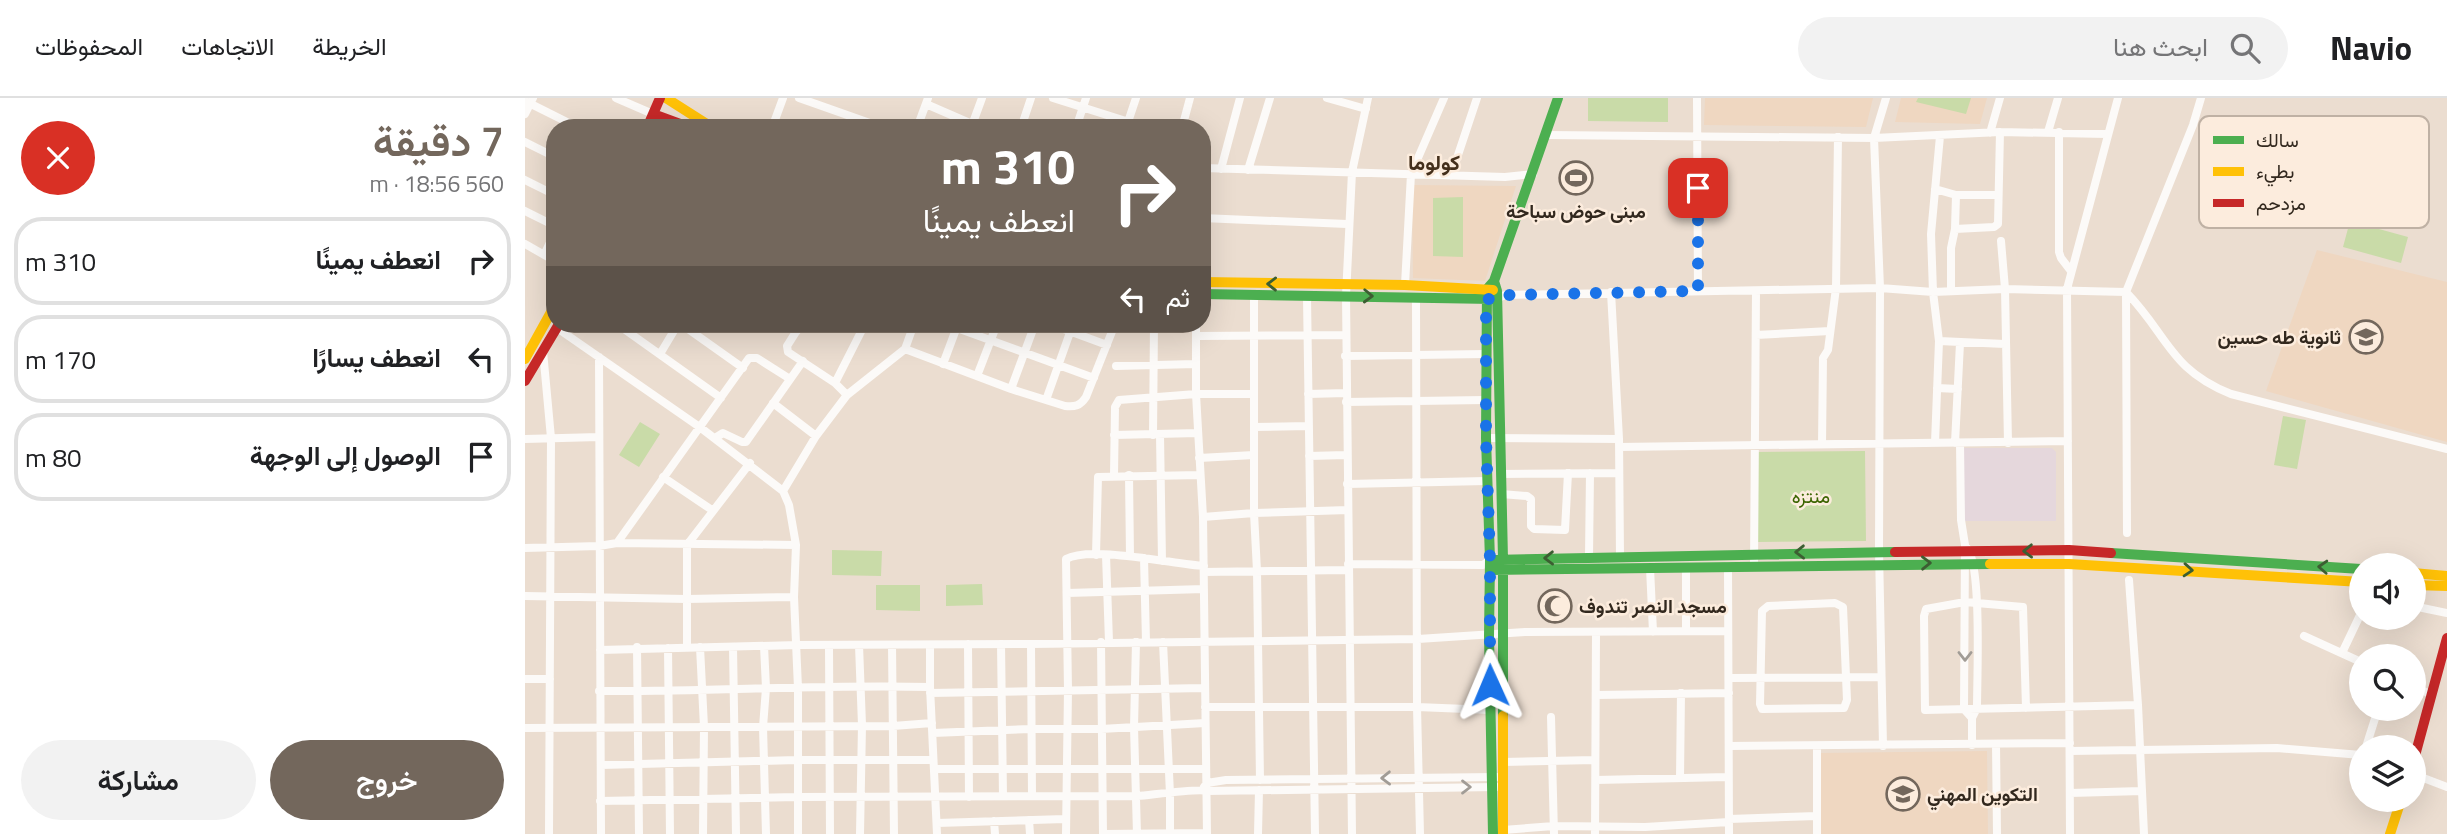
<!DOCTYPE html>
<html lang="ar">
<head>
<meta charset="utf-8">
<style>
	:root { --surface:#fff; --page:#f2f2f2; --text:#202124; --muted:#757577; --line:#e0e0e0; --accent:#73675c }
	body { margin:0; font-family:"Titillium Web",Vazirmatn,sans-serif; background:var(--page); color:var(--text); direction:rtl; height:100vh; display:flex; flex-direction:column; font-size:26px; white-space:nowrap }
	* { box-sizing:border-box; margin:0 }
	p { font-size:23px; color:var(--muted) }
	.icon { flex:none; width:38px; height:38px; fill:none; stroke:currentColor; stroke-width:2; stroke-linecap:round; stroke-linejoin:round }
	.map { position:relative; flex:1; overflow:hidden; direction:ltr }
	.details { display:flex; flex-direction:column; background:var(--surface); width:525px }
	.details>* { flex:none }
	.top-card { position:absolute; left:21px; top:21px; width:665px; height:214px; border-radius:28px; box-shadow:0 7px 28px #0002; direction:rtl; background:#73675c; color:#fff; overflow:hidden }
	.fabs { position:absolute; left:1824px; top:455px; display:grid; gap:14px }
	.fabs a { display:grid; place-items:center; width:77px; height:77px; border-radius:50%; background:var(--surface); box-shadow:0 7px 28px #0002; font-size:35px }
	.pin { position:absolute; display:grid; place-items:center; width:60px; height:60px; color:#fff; margin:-30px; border-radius:14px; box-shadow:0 4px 10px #0006 }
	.me { position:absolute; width:77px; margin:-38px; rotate:359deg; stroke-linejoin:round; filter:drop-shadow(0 0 5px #0008) }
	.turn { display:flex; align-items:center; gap:24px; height:147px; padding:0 21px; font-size:32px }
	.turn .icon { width:91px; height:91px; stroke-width:2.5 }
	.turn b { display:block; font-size:49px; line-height:60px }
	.then { display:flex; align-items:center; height:66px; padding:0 21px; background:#0003; gap:14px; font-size:26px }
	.round { display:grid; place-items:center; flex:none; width:74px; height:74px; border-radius:37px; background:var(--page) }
	.head { display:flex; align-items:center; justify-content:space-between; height:119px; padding:0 21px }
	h1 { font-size:42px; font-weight:600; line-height:52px; color:var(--accent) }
	.cta { display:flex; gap:14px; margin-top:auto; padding:14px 21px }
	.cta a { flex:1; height:80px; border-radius:42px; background:var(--accent); color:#fff; font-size:28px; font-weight:600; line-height:80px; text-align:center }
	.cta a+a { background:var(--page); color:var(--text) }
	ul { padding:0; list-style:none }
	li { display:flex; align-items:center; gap:21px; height:88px; margin:0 14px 10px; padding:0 7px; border:4px solid var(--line); border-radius:28px }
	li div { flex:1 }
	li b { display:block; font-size:26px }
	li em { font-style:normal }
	header { display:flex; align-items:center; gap:42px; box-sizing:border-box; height:98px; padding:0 35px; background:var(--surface); border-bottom:2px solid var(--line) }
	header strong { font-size:33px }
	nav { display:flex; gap:38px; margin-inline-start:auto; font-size:24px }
	.search { width:490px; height:63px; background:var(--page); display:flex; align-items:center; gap:18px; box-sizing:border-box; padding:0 24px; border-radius:38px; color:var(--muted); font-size:26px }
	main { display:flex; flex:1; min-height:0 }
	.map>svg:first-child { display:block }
</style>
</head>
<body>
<header>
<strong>Navio</strong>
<div class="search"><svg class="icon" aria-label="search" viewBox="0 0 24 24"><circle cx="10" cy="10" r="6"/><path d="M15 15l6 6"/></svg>ابحث هنا</div>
<nav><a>الخريطة</a><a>الاتجاهات</a><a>المحفوظات</a></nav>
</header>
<main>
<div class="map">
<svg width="1922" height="736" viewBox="0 0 1922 736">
	<rect width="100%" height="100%" fill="#ebddd0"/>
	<path fill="#e5d7dc" d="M1438,350H1527L1531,354V423H1439Z"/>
	<path fill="#efd7c1" d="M1180,0H1348L1341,29L1179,27Z
		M1376,0H1462L1455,26L1370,24Z
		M887,87L991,88L960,183L888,180Z
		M1792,152L1922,184V344L1741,293Z
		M1462,653L1463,736H1293V655Z"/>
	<path fill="#c9dba8" d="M1063,0H1143V24L1063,23Z
		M1393,0H1446L1441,16L1391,4Z
		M938,99V159L908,158V100Z
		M1825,123L1883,139L1876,165L1818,149Z
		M1758,318L1781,322L1772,371L1749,367Z
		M115,324L135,336L114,369L94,357Z
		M1340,353L1341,443L1232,444L1231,354Z
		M307,452L357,453L356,478L307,477Z
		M457,486L458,507L421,508V487Z
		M351,487H395V513L351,512Z"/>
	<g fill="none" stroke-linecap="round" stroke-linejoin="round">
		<path stroke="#fcfaf8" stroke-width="8" d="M91,0L128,16
			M274,0L359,30
			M528,0L623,30
			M802,0L841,11
			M1172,0L1173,193
			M1676,0L1668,27L1601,194C1643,237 1644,271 1706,296L1922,351
			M0,3L54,30
			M401,6L447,26
			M0,16L8,0
			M247,30L258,0
			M392,30L403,0
			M446,30L457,0
			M496,30L506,0
			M551,30L561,0
			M601,30L611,0
			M657,30L665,0
			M1523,34L1533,0
			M1534,34V154L1536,160L1546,173
			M1465,35L1475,0
			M1022,37L1349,40L1475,34L1582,36
			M0,44L30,59
			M677,70L980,79L1008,76
			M696,71L715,0
			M723,72L745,0
			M926,78L952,0
			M0,82L30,97
			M1410,91L1431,97H1472
			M0,113L30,128
			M677,120L822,126
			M1430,131L1469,129L1473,126L1475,34
			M1476,143L1480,191L1483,345
			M0,146L30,163
			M19,157L30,134
			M880,187L886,76L919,0
			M1426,193V150L1430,131L1431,97
			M1086,194L1094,341L1095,458
			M729,197V415L732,473L735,682
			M782,199L790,736
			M891,200L892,609L895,736
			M971,201L980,197L1355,190L1408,194L1480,191L1601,194L1602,435
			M92,226L196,300
			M156,226L218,270
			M260,226L272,233
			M276,226L262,248L263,254L310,285L322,297
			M389,226L380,251L486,291L540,308C550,309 555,308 561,299L590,226
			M421,226L569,280
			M525,226L582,247
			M671,226V296L678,419L682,736
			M32,230L176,330L258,393L264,407L271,447L269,499L273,590V736
			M1231,237L1305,233
			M671,238L821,237
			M1414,243L1480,246
			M18,253L26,340L24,736
			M135,256L153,226
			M820,258L960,256
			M74,259L76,736
			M418,266L433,226
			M591,268L671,266
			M452,278L472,226
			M310,285L340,226
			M1412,290L1433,291
			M486,291L510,226
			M783,296L821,295
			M521,302L548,226
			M821,304L960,302
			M248,305L291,338
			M729,329L784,328
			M589,337L673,335
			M628,337L629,226
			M635,337L637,463
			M190,340L198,335L217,344H221L278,263
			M961,340L1094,341
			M0,341L74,339
			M1410,345L1414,243L1408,194L1406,136L1415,38
			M1430,345L1435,245
			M1435,345L1436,422L1440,447L1439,611L1447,620
			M1297,346L1298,260L1303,252L1311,190L1313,39
			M1094,349L1543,343
			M784,358L821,357
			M674,360L729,357
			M976,376L1094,375
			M589,377L590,309L594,302L671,296H729
			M604,377L605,458
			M138,379L187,412
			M822,386L961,383
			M258,393L291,338L322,297L380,251
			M976,396L1002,398L1006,401V428L1009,431L1040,432L1043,375
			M678,419L729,415L823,412
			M92,445L224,260H232L265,281
			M0,450L74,448L92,445L271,447
			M1442,450C1457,466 1452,582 1452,610L1447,620V647
			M571,457L573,379L675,377
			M581,457L584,544
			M1064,459L1065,375
			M619,460L621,544
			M823,466L958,467L965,462
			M1203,468L1204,736
			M1229,468L1231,193
			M1161,469V533
			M1125,470L1128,534
			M679,474L823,472
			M1604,482L1613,607L1619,736
			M542,495L679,491
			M0,498L162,501L269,499
			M1310,505L1318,509L1322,602L1319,610L1237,611L1235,606L1237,513L1243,508Z
			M1888,508L1922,515
			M1779,538L1836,564
			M576,544L578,736
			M611,544L609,629L612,736
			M638,544L645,696V736
			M443,546L444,699
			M476,546L478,698
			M506,546L507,698
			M334,547L337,627L335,736
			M367,547L369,736
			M405,547V589L412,736
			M239,548L241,590L238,629L241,736
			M304,548L305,736
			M112,549L114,736
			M162,549V447L225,365
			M175,549L179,629L178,736
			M208,549L211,736
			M143,550L145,736
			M75,552L273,547L506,546L893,541L1000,534L1203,533
			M1817,555L1836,515
			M1204,580L1356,579
			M0,581H25
			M1888,588L1907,597
			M74,593C184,594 294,586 405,589
			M405,595L679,590
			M1072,597L1204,595
			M680,609H892L966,612
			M1501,610L1498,509L1440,504L1401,511L1399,518L1400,612L1613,607
			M1026,619L1029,736
			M0,630L368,628L407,625
			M408,635L506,631H576L680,625
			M1471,646L1472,736
			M1204,648L1545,645
			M1292,648V736
			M1358,648L1354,453L1355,190L1349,40L1361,0
			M1841,649L1853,611
			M1545,653L1752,650L1836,657
			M978,664L1070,662
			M76,667L272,662H408
			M409,671H680
			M1888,676L1922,689
			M1155,680L1156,595
			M1071,682L1203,679
			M679,689L682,685L701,682L972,679
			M1545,695L1617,693
			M75,703L272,699L613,698C626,697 674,690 682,693L972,689
			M1204,721L1292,718
			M504,722L505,736
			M469,723L470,736
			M412,725L540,721
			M978,732L1029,728L1120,729L1204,724
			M541,736L543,592L541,461C565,447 648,466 679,468
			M579,736L682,735
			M733,736L734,692
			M827,736L821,198L827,74L843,0
			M1070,736L1071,535
			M1545,736L1542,191L1593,0"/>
		<path stroke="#4caf50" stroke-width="10" d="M969,183L972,193L978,461V618
			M677,196L968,201
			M1586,455L1836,471
			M965,462L1370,454
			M965,472L1465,466
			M968,736L964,538L965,462L961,340L962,191L969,183L1033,0"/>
		<path stroke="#ffc107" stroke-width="10" d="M141,0L188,30
			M677,184L880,187L968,192
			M0,261L30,207
			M1465,466H1544L1836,484
			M1888,475L1922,478
			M1888,487L1922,488
			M978,618V736
			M1865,736L1876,702"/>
		<path stroke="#c62828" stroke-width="10" d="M128,16L166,30
			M122,30L135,0
			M0,283L34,226
			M1370,454L1544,452L1586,455
			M1888,665L1922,540"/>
	</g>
	<defs><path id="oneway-chevron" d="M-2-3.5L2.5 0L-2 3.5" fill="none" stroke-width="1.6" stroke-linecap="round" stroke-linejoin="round" transform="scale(1.75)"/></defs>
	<g stroke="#3c5e32">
		<use href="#oneway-chevron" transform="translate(747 186) rotate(-179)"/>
		<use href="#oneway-chevron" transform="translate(843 198) rotate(2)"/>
		<use href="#oneway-chevron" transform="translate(1503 453) rotate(179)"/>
		<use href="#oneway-chevron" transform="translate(1275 454) rotate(179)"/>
		<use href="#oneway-chevron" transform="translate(1024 460) rotate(179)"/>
		<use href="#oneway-chevron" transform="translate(1401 465) rotate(-1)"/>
		<use href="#oneway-chevron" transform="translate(1798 469) rotate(-177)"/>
		<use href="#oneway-chevron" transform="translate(1663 472) rotate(4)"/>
	</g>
	<g stroke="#a19c96">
		<use href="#oneway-chevron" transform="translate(1440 558) rotate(90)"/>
		<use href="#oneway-chevron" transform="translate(861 680) rotate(179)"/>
		<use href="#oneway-chevron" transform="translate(941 689)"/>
	</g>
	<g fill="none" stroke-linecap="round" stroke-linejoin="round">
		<path stroke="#1a73e8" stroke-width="12" stroke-dasharray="0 21.6" d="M965,587V462L961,340V201H971L980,197L1173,193V90"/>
	</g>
	<defs>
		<symbol id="stadium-ring" viewBox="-11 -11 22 22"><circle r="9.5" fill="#fcecdd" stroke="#73675c" stroke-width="1.5"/><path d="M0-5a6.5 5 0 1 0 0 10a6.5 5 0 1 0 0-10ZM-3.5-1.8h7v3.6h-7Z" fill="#73675c"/></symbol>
		<symbol id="school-ring" viewBox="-11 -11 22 22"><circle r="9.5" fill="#fcecdd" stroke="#73675c" stroke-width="1.5"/><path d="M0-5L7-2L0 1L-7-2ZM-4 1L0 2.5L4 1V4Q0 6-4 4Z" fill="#73675c"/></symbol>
		<symbol id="mosque-ring" viewBox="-11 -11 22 22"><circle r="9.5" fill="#fcecdd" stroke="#73675c" stroke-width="1.5"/><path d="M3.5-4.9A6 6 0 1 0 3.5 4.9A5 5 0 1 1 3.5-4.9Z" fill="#73675c"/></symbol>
		<symbol id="university-ring" viewBox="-11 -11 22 22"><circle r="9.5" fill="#fcecdd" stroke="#73675c" stroke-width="1.5"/><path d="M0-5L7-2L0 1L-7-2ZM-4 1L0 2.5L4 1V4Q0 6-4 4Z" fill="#73675c"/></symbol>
	</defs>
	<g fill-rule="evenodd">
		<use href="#stadium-ring" x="1032" y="61" width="38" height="38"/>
		<use href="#school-ring" x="1822" y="220" width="38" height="38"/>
		<use href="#mosque-ring" x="1011" y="489" width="38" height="38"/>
		<use href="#university-ring" x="1359" y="677" width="38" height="38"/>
	</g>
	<g text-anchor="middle" stroke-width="5" stroke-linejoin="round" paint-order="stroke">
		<g font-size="19" font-weight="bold" fill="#32281e" stroke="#fcecdd" text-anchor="start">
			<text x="1051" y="120" text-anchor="middle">مبنى حوض سباحة</text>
			<text x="1816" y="246" text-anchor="end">ثانوية طه حسين</text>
			<text x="1054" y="515">مسجد النصر تندوف</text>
			<text x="1402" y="703">التكوين المهني</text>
		</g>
		<g font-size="19" fill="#3b6400" stroke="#fcecdd">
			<text x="1286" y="405">منتزه</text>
		</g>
		<g font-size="21" font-weight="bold" fill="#442f1b" stroke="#fcecdd">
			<text x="909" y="72">كولوما</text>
		</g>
	</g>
	<rect x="1674" y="18" width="230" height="112" rx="10" fill="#fcecdd" stroke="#bfb1a4" stroke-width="2"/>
	<rect x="1688" y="38" width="31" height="8" fill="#4caf50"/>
	<rect x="1688" y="69" width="31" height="9" fill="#ffc107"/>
	<rect x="1688" y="101" width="31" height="8" fill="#c62828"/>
	<g font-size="19" fill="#32281e">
		<text x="1731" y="49">سالك</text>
		<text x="1731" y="80">بطيء</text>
		<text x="1731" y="112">مزدحم</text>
	</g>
</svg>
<div class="fabs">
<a><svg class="icon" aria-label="sound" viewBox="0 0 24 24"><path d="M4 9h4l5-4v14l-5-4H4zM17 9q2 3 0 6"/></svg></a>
<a><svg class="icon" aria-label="search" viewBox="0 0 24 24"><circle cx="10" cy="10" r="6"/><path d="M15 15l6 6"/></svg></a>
<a><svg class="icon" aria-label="layers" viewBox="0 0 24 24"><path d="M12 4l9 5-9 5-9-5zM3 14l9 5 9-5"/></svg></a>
</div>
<div class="pin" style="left:1173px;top:90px;background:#d93025"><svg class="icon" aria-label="arrive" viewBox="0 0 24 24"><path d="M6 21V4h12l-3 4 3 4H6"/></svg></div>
<svg class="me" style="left:965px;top:587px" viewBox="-20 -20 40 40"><path d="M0-17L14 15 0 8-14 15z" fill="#1a73e8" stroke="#fff" stroke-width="4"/></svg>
<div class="top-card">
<div class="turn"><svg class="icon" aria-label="right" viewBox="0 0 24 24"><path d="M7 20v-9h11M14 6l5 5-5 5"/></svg><div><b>310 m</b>انعطف يمينًا</div></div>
<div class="then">ثم<svg class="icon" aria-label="left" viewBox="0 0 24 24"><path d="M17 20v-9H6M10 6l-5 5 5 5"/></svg></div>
</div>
</div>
<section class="details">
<div class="head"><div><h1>7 دقيقة</h1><p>560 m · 18:56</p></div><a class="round" style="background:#d93025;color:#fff"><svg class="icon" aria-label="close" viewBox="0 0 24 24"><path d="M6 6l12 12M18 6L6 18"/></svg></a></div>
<ul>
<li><svg class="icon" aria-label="right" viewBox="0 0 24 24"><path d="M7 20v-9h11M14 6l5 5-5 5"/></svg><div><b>انعطف يمينًا</b></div><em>310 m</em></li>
<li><svg class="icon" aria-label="left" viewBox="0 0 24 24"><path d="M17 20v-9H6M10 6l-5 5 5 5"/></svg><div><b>انعطف يسارًا</b></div><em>170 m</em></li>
<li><svg class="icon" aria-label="arrive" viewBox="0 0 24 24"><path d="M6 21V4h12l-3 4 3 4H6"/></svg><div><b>الوصول إلى الوجهة</b></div><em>80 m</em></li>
</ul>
<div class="cta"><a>خروج</a><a>مشاركة</a></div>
</section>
</main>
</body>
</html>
